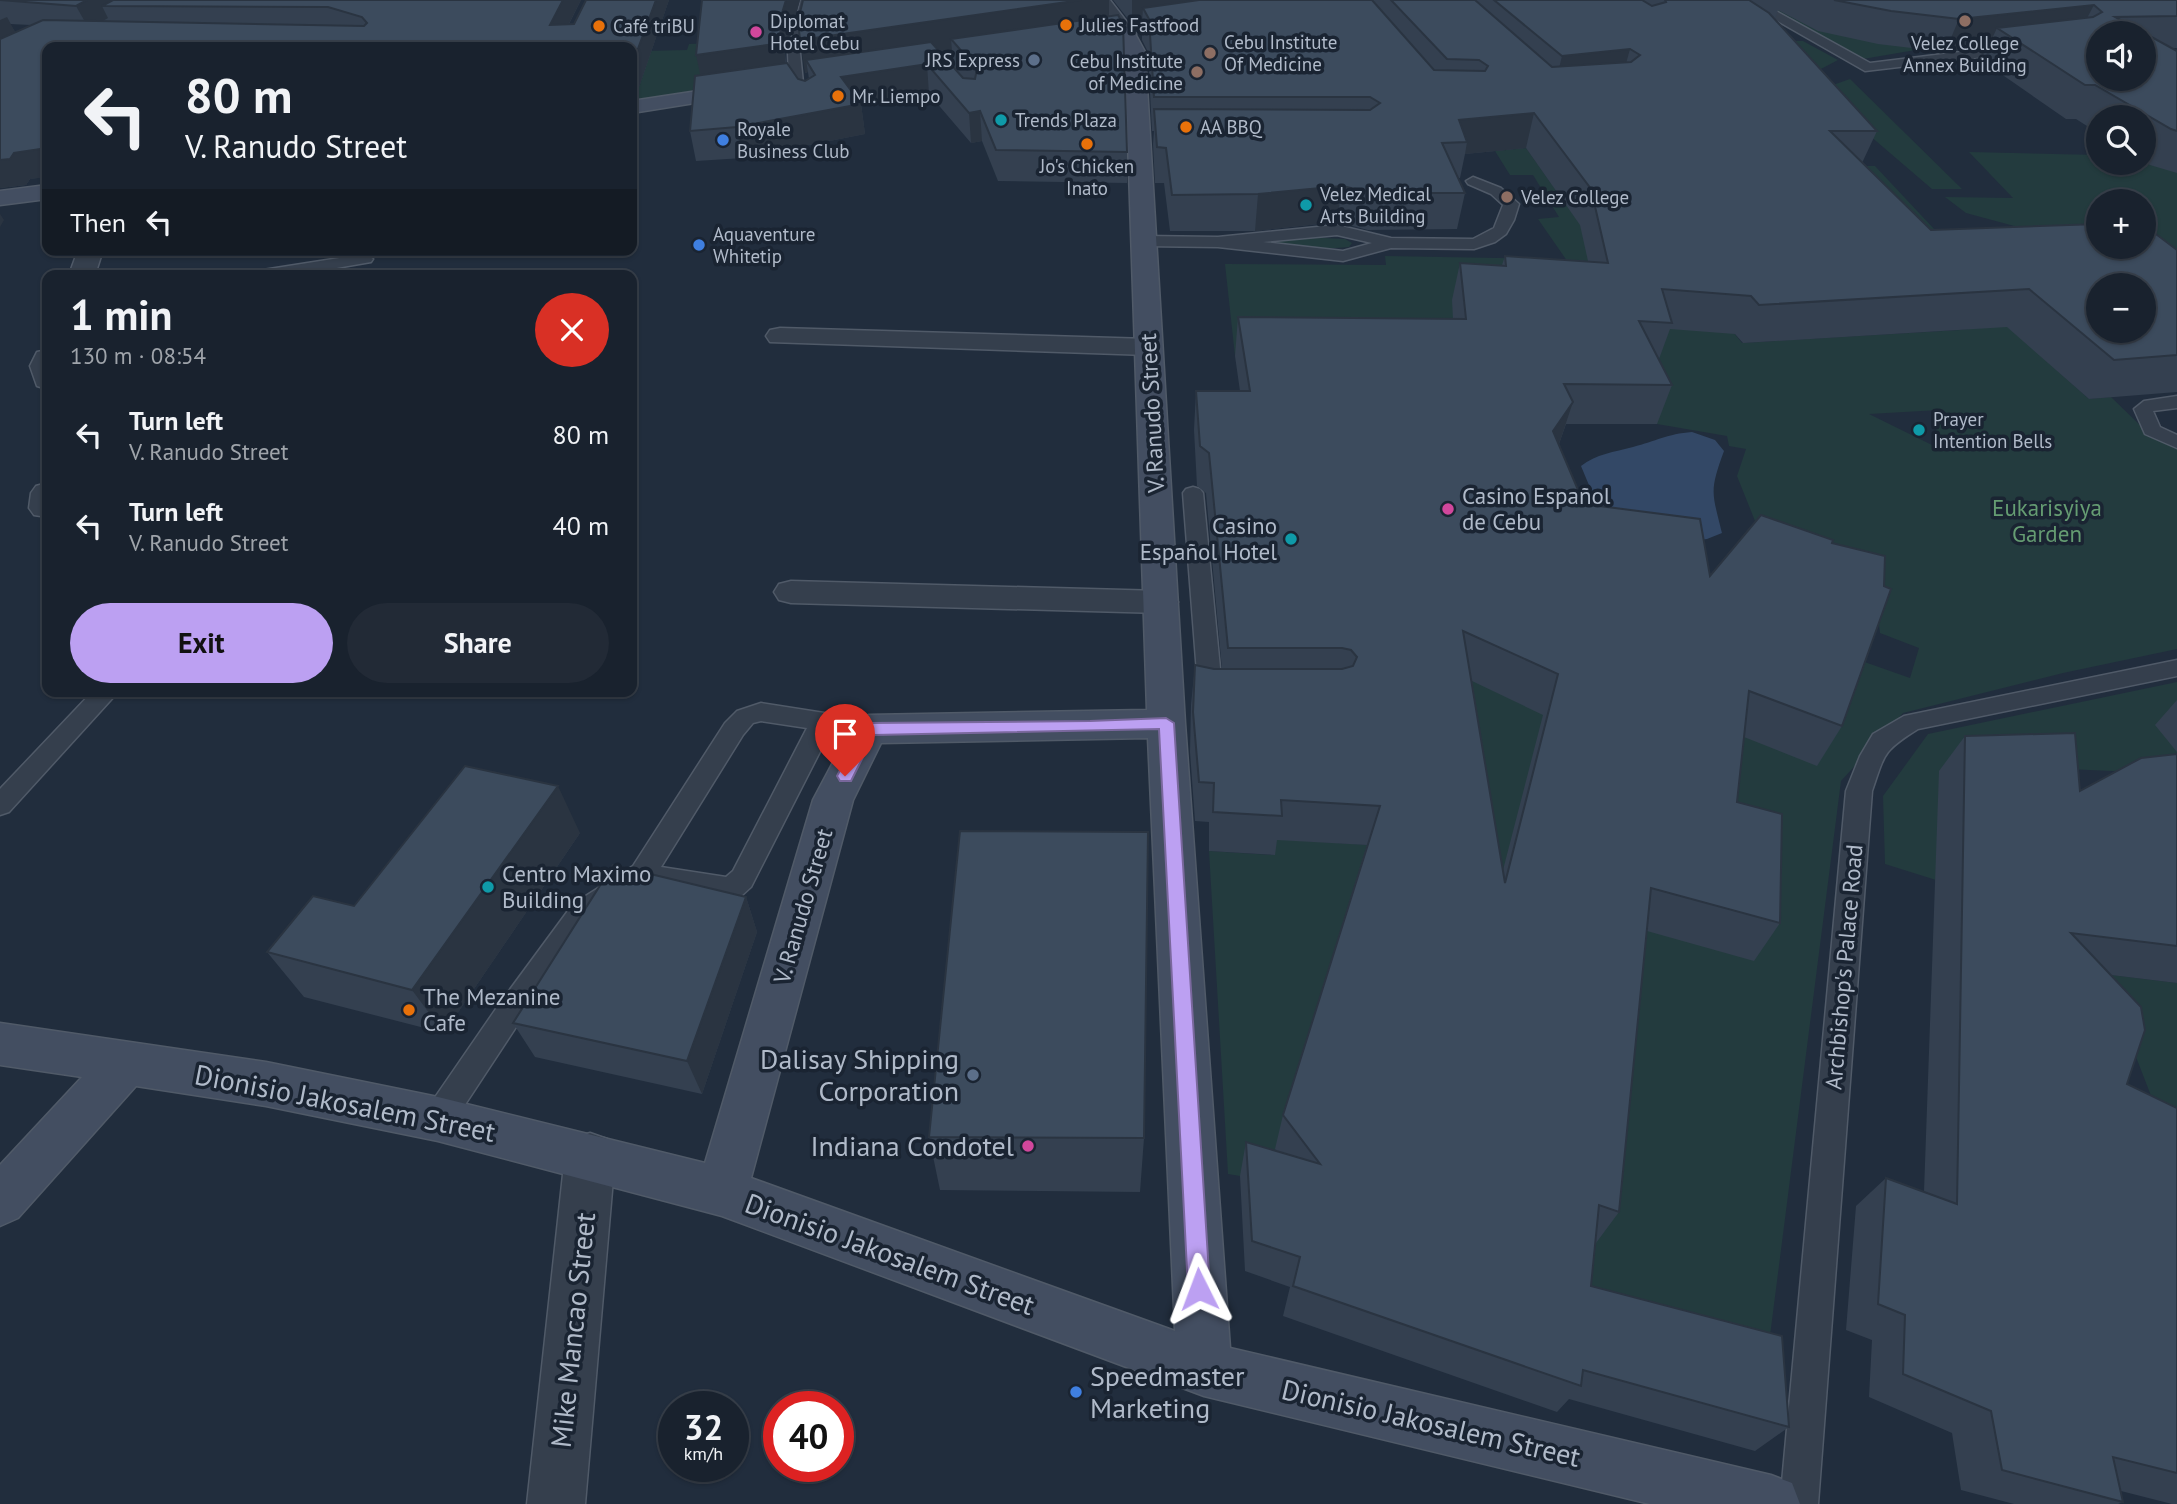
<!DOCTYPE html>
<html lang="en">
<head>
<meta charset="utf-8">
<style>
	:root { --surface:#19222e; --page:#222a36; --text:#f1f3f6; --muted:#9fa4aa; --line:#373f4a; --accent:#bca0f2 }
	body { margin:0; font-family:"PT Sans",sans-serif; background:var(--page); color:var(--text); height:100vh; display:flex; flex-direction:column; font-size:26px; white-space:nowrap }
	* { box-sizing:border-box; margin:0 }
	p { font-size:23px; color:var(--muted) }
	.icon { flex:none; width:38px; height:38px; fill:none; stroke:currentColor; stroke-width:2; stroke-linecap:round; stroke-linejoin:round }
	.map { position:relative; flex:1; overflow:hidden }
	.panel { position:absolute; left:42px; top:270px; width:595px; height:427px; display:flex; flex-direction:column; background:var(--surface); border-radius:14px; box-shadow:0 2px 5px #0004,0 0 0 2px var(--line) }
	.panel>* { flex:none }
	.top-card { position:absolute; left:42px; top:42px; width:595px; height:214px; border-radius:14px; box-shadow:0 2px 5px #0004,0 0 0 2px var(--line); background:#19222e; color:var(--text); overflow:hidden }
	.tools { position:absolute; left:2086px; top:21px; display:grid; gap:14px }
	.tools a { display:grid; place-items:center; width:70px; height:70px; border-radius:50%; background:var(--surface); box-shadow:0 2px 5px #0004,0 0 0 2px var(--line); font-size:35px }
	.speed { position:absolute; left:658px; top:1391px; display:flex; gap:14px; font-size:35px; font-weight:700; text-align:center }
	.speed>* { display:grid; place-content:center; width:91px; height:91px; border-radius:50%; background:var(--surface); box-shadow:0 2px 5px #0004,0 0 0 2px var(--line); line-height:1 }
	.speed small { font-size:18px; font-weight:400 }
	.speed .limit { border:10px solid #d22; background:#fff; color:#111 }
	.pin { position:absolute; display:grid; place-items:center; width:60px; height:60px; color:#fff; margin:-72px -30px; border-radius:50% 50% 50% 0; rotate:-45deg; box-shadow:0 0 7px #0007 }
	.pin .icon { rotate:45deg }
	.me { position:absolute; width:77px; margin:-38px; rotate:357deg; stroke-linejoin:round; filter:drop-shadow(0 0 5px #0008) }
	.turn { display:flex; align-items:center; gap:24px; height:147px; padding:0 28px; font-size:32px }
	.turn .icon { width:91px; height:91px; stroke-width:2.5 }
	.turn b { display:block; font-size:49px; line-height:60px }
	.then { display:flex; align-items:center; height:66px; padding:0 28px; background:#0003; gap:14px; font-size:26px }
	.round { display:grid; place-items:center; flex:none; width:74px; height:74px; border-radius:37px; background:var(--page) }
	.overview { display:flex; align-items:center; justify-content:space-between; height:119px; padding:0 28px }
	h1 { font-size:42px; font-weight:600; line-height:52px }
	.primary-button { display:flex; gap:14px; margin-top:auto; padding:14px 28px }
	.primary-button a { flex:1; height:80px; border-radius:42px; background:var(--accent); color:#111; font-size:28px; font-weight:600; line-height:80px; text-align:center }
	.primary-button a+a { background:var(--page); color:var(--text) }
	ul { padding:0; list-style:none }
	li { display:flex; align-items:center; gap:21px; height:91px; padding:0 28px }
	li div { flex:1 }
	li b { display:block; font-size:26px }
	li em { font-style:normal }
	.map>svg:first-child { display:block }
</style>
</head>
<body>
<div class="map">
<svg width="2177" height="1504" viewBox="0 0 2177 1504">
	<rect width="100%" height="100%" fill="#212d3d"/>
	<path fill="#233b3e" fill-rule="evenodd" d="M1755,0H1870L1962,42L1863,59Z
		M1793,41H1803L1838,60L1802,79L1845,166H1875L1950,246L1691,280L1742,343L1960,330L2038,320L2044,359L2089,399L2111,397L2145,430L2177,448V649L2063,673L1903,713L1841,781L1766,1367L1568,1316L1577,1237L1596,1243L1528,792L1452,1180L1401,1163L1240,1176L1228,1174L1209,851L1274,855L1275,839L1479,852L1414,656L1856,659L1910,678L1919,648L1880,633L1874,583L1759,531L1737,476L1746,449L1729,446L1727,436L1657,424L1627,363L1681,287L1456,347L1406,357L1235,356L1225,264L1386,265L1385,256L1557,259L1560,266L1572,268L1538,219L1559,217L1533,175H1510L1495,151L1526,148L1609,265ZM1939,410L1934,446L1869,414Z
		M718,43L706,88L632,102V91L638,90L645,68L644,51L687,50L689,44Z
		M1850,79L1962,189H1932L1834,105L1830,86Z
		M1969,152L2098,155V163H2144V155L2177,171V307L2117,259L2058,262L2018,227L1966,213L1945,197L2013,198ZM2098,201H2144V247H2098Z
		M1323,238L1345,239L1352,243L1349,247L1323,249L1254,244V240Z
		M2177,682V774L2046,768L1936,880L1885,864L1883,796L1928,734Z
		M2104,974L2177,983V1145L2165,1132Z"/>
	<path fill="#334866" d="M1692,432L1715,440L1724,451C1709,492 1712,492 1722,533L1707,539L1670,544L1588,509L1596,502L1581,466C1596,454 1614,452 1633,447C1656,441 1667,434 1692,432Z"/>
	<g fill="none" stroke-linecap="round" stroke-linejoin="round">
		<defs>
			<path id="lane" d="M801,0H813L800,53L803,83L816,102L809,106L804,105L789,83L788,53Z
				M1741,0H1756L1870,63L2017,45L2023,49L2017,53L1865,71Z
				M1473,177L1501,188L1519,204L1514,220L1506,234L1495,242L1474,249L1391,248L1343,261L1218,247L1144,246L1136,241L1144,236L1218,237L1337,225L1391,238L1473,239L1494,228L1503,205L1491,194L1468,184L1466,181ZM1337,235L1372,243L1343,251L1263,242Z
				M120,250L118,253L89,259L81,254L85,250Z
				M365,254L373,259L371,262L296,275H255L263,270Z
				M2177,396V408L2153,411L2160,427L2177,435V448L2145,434L2134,409L2144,401Z
				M1193,487L1200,489L1203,493L1223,699L1219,705L1211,707L1203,705L1199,699L1183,493L1186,489Z
				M2177,660V676L1918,729C1883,751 1885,753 1872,791L1818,1504H1780L1846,791L1860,756L1873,734L1904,716Z
				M93,691H119L9,812L0,815V789Z
				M761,703L869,720L878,723L881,729L878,735L869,738L830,732L751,887L740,897L731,900L645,886L593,920L520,1021L449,1129L438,1133L427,1129L423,1119L427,1109L500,1003L573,904L633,866L725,723L737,711ZM761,721L807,728L733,871L726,877L661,867L743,735L753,723Z"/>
			<path id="street" d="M1092,0H1110L1136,34L1133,38H1119Z
				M78,250H103L95,275H69Z
				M780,328L1148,339L1158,341L1162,347L1158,353L1148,355L770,342L766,336L770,330Z
				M47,350V389L37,386L30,366L37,352Z
				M47,483V517L34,515L29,508L31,493L36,486Z
				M791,581L1161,591L1173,594L1178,602L1173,610L1161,613L791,603L779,600L774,592L779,584Z
				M590,1133L607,1139L615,1156L585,1504H527L565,1156L573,1139Z"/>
			<path id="secondary" d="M1126,28L1133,30L1145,52L1185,723L1230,1348L1771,1475L1792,1483L1800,1504H1650L1204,1396L722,1216L438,1141L266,1106L136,1086L18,1218L0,1226V1165L82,1077L0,1065V1023L266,1062L438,1097L705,1163L813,800L856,719L869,715L1147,710L1125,52L1116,34ZM1148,738L1175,1331L751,1178L853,800L881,743Z
				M744,84L751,86L754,90L751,94L632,113V101Z
				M47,185V199L0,205V191Z"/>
		</defs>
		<use href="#lane" stroke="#505a68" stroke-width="3"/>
		<use href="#street" stroke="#505a68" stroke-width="3"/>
		<use href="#secondary" stroke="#505a68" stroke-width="3"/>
		<use href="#lane" fill="#353f4d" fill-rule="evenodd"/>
		<use href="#street" fill="#353f4d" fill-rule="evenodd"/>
		<use href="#secondary" fill="#434e61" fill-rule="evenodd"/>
	</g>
	<path fill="#344050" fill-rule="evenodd" d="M0,0H581L569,24H574L586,0H669L638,90L30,179L26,185L0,188ZM10,24L31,25L15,32Z
		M702,0H800L785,52L786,63L798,79L805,81L809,79L808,72L805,73L803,0H1109V16L1127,152V183L998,181L982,141L971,143L929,94L861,104L865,134L743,158L696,161L690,131L700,75ZM952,51L953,67L940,53Z
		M1113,0H2177V48H2171L2177,51V173L2150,165L2144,161V117H2098V133L2076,119H2066L1981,60L1988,47L1945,52L1878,44L1818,31L1778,10L1775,19L1877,131L1862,163L1931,230L2177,250V392L2089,399L2007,327L1743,343L1735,334L1670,329L1659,359L1672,385L1657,424H1566L1559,444L1584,504L1710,576L1832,543L1842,726L1817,766L1744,737L1737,802L1780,923L1754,961L1647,931L1619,1212L1596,1243H1595L1591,1286L1789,1427L1755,1451L1569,1399L1557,1412L1283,1316L1290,1287L1245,1271L1240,1176L1246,1142L1277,1152L1275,1149L1283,1115L1367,845L1277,840L1275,855L1209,851V822L1195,821L1190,752L1191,705L1195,665L1214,669H1222L1206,493L1197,486L1194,430L1196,391H1240L1235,356L1238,317L1453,319L1452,300L1460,263L1502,265L1505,256L1588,261L1580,225L1526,148L1465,154L1460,178H1458L1465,193L1457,229L1368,230L1337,222L1255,231H1170L1164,183H1155L1153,144L1154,131H1152L1148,52L1142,40V23L1132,24ZM1472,681L1543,715L1503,870Z
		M2177,700V752L2155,725Z
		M1965,736L2080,791L2177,754V983L2111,975L2127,1084L2177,1108V1504H2172L2121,1491L2123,1502L2118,1504H2014L1961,1490L1952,1433L1869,1397L1872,1340L1846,1330L1856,1206L1886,1178L1924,1192L1939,771Z
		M580,833L444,1033L304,997L267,952L354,906Z
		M746,897L757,932L702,1094L535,1057L513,1023Z
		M929,1137L1144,1138L1140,1192L940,1190Z"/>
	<path fill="#2a3441" d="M87,0H140L102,6L108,18L89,29L76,6Z
		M563,0H581L557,47L550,25Z
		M656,0H669L638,90L632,91V65Z
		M786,0H800L785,52L786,76L703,88L696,55L780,20Z
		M1081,0H1109V28L951,39L952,51L813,72L806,60L808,72L805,73L800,40Z
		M1132,0H1296L1143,8L1142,23L1132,24Z
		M2094,5L2077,37L1997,28L1988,47L1945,52L1959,19Z
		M7,17L20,41L0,51V20Z
		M1630,49L1621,82L1554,89L1562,56Z
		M927,64L929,94L845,107L841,77Z
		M861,104L865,134L743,158L737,127Z
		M980,111L982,141L971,143L969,113Z
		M1534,113L1526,148L1465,154L1467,142L1459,120Z
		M47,148V177L30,179L26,185L0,188V160L14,153Z
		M1342,186L1337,222L1255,231L1258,194Z
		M0,214L4,220L0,227Z
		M1573,402L1560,441L1541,471L1553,431Z
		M558,786L580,833L444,1033L412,990Z
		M746,897L757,932L702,1094L687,1061Z"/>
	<path fill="#3c4b5d" stroke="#2a3441" stroke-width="2" fill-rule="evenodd" d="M0,0H87L76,6Z
		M113,0H563L550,25L574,24L586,0H656L632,65V47H47V148L14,153L10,159L0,160V39L43,20L364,26L367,23L362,17L328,7L102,6Z
		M702,0H786L780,20L781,43L696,55Z
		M803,0H1081L800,40L798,21Z
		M1199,0H1372L1434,70L1485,71L1488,66L1479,60L1447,59L1391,0H1475L1552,67L1631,62L1640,55L1630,49L1562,56L1494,0H1642L1652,6L1666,2L1665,0H1749L1769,13L1877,131H1830L1931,230L2098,224V247H2144V225L2177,250V355L2114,360L2029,289L1759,305L1751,296L1662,289L1672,323L1639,321L1672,385L1564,384L1573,402L1553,431L1584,504L1700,519L1710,576L1761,515L1833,540L1832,543L1885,556L1884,586L1891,589L1842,726L1749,691L1737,802L1782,814L1780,923L1651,888L1619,1212L1599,1205L1591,1286L1782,1336L1789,1427L1583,1370L1581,1386L1293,1286L1300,1257L1252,1241L1246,1142L1320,1164L1283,1115L1380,806L1281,800L1282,816L1213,812L1214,783L1199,782L1193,712L1195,665L1214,669H1342L1353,666L1357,657L1351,650L1342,648H1228L1209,453L1200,446L1196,391H1250L1238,317L1466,319L1460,263L1506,266L1505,256L1608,263L1591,189L1534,113L1459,120L1467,142L1442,143L1465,193H1374L1342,186L1258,194L1172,195L1166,148L1157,147L1154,109L1370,110L1380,103L1370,97H1154L1149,19L1143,8ZM2098,285H2144V331H2098ZM1463,631L1558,674L1505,883Z
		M1834,0H2177V16L2115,17L2177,51V131L2171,129L2095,85H2085L1997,28L2093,17L2102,12L2094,5L1959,19L1891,11ZM2098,33H2144V79H2098Z
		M1118,15L1123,24L1127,152L996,150L980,111L969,113L927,64L841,77L861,104L737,127L690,131L695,76L787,63L798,79L805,81L815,75L806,60L931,42L963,78L975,79L977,69L951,39Z
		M393,270L392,275H360Z
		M2075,733L2080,791L2141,758L2177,754V946L2071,933L2141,1007L2145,1030L2127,1084L2177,1108V1473L2113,1457L2123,1502L2002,1470L1991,1411L1903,1374L1905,1315L1878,1304L1886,1178L1957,1204L1965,736Z
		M465,766L558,786L412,990L267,952L313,896L354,906Z
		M960,831L1148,832L1144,1138L929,1137Z
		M613,865L746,897L687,1061L513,1023Z"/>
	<path fill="#bca0f2" stroke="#7a689d" stroke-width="2" d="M1166,718L1174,723L1210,1289L1207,1296L1199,1299L1191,1296L1188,1289L1159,729L874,735L851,781H840L837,776L864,725L869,723L1090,721Z"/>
	<g fill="#8d6e63" stroke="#1a2432" stroke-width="2.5">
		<circle cx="1965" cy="21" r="7"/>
		<circle cx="1210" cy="53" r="7"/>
		<circle cx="1197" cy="72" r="7"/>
		<circle cx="1507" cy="197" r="7"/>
	</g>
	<g fill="#e8710a" stroke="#1a2432" stroke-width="2.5">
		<circle cx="1066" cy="25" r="7"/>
		<circle cx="599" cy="26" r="7"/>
		<circle cx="838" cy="96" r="7"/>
		<circle cx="1186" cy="127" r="7"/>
		<circle cx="1087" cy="144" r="7"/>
		<circle cx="409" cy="1010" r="7"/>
	</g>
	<g fill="#d1479c" stroke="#1a2432" stroke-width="2.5">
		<circle cx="756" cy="32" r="7"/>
		<circle cx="1448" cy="509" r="7"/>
		<circle cx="1028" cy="1146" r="7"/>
	</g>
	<g fill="#5c6f8a" stroke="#1a2432" stroke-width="2.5">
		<circle cx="1034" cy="60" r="7"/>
		<circle cx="973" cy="1075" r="7"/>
	</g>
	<g fill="#0f9aa8" stroke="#1a2432" stroke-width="2.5">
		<circle cx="1001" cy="120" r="7"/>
		<circle cx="1306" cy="205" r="7"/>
		<circle cx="1919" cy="430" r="7"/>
		<circle cx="1291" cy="539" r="7"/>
		<circle cx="488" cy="887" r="7"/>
	</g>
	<g fill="#3f7fe0" stroke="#1a2432" stroke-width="2.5">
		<circle cx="723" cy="140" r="7"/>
		<circle cx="699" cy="245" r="7"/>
		<circle cx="1076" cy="1392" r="7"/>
	</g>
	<g text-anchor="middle" stroke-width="7" stroke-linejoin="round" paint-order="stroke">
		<g font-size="19" fill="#b0bac9" stroke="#1a2432" text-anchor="start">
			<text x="770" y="28">Diplomat<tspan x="770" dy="22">Hotel Cebu</tspan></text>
			<text x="1080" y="32">Julies Fastfood</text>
			<text x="613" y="33">Café triBU</text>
			<text x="1224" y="49">Cebu Institute<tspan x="1224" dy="22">Of Medicine</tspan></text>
			<text x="1965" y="50" text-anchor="middle">Velez College<tspan x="1965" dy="22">Annex Building</tspan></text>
			<text x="1020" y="67" text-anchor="end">JRS Express</text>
			<text x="1183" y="68" text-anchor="end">Cebu Institute<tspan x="1183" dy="22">of Medicine</tspan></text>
			<text x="852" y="103">Mr. Liempo</text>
			<text x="1015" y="127">Trends Plaza</text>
			<text x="1200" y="134">AA BBQ</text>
			<text x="737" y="136">Royale<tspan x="737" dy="22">Business Club</tspan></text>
			<text x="1087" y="173" text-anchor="middle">Jo's Chicken<tspan x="1087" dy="22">Inato</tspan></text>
			<text x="1320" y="201">Velez Medical<tspan x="1320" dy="22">Arts Building</tspan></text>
			<text x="1521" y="204">Velez College</text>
			<text x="713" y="241">Aquaventure<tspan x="713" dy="22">Whitetip</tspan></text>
			<text x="1933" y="426">Prayer<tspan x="1933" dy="22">Intention Bells</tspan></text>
		</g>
		<g font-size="23" fill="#b0bac9" stroke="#1a2432">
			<text transform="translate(1152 413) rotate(-93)" y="8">V. Ranudo Street</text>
			<text transform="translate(803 906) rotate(-74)" y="8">V. Ranudo Street</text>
			<text transform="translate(1844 967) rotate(-85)" y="8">Archbishop's Palace Road</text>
		</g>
		<g font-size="23" fill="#b0bac9" stroke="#1a2432" text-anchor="start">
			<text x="1462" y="504">Casino Español<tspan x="1462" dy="26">de Cebu</tspan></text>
			<text x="1277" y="534" text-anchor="end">Casino<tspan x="1277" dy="26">Español Hotel</tspan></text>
			<text x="502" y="882">Centro Maximo<tspan x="502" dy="26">Building</tspan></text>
			<text x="423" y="1005">The Mezanine<tspan x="423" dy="26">Cafe</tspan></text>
		</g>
		<g font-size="23" fill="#659c72" stroke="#1a2432">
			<text x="2047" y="516">Eukarisyiya<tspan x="2047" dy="26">Garden</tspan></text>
		</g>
		<g font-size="28" fill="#b0bac9" stroke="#1a2432" text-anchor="end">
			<text x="959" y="1069">Dalisay Shipping<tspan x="959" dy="32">Corporation</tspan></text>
			<text x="1014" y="1156">Indiana Condotel</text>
			<text x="1090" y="1386" text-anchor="start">Speedmaster<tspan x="1090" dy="32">Marketing</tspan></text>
		</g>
		<g font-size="28" fill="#b0bac9" stroke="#1a2432">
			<text transform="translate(345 1103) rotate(11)" y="10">Dionisio Jakosalem Street</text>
			<text transform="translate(890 1254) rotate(20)" y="10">Dionisio Jakosalem Street</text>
			<text transform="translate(573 1330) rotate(-84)" y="10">Mike Mancao Street</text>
			<text transform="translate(1431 1423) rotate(13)" y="10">Dionisio Jakosalem Street</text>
		</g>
	</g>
</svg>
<div class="tools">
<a><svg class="icon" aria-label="sound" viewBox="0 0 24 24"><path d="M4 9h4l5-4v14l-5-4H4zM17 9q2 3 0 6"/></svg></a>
<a><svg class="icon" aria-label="search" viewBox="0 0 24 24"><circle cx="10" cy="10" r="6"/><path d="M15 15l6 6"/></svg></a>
<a>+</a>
<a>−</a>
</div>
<div class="speed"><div>32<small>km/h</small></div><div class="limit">40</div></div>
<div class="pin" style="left:845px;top:776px;background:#d93025"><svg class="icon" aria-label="arrive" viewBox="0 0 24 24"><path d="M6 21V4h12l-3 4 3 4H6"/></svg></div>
<svg class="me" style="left:1199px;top:1289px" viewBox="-20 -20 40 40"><path d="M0-17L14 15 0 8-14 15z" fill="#bca0f2" stroke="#fff" stroke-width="4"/></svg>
<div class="top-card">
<div class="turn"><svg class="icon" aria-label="left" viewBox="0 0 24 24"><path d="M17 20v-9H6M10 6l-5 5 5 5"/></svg><div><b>80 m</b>V. Ranudo Street</div></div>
<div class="then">Then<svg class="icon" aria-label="left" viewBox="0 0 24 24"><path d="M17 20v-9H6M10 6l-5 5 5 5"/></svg></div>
</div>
<section class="panel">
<div class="overview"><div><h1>1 min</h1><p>130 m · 08:54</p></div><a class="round" style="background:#d93025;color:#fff"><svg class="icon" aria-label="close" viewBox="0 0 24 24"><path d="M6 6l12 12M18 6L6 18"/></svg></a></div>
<ul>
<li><svg class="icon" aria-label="left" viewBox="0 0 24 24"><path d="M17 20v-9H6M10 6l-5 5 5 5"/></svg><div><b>Turn left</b><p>V. Ranudo Street</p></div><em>80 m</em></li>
<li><svg class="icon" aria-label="left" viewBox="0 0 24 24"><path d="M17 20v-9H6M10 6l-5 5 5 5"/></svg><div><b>Turn left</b><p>V. Ranudo Street</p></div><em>40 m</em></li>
</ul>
<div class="primary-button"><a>Exit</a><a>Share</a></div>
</section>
</div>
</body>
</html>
